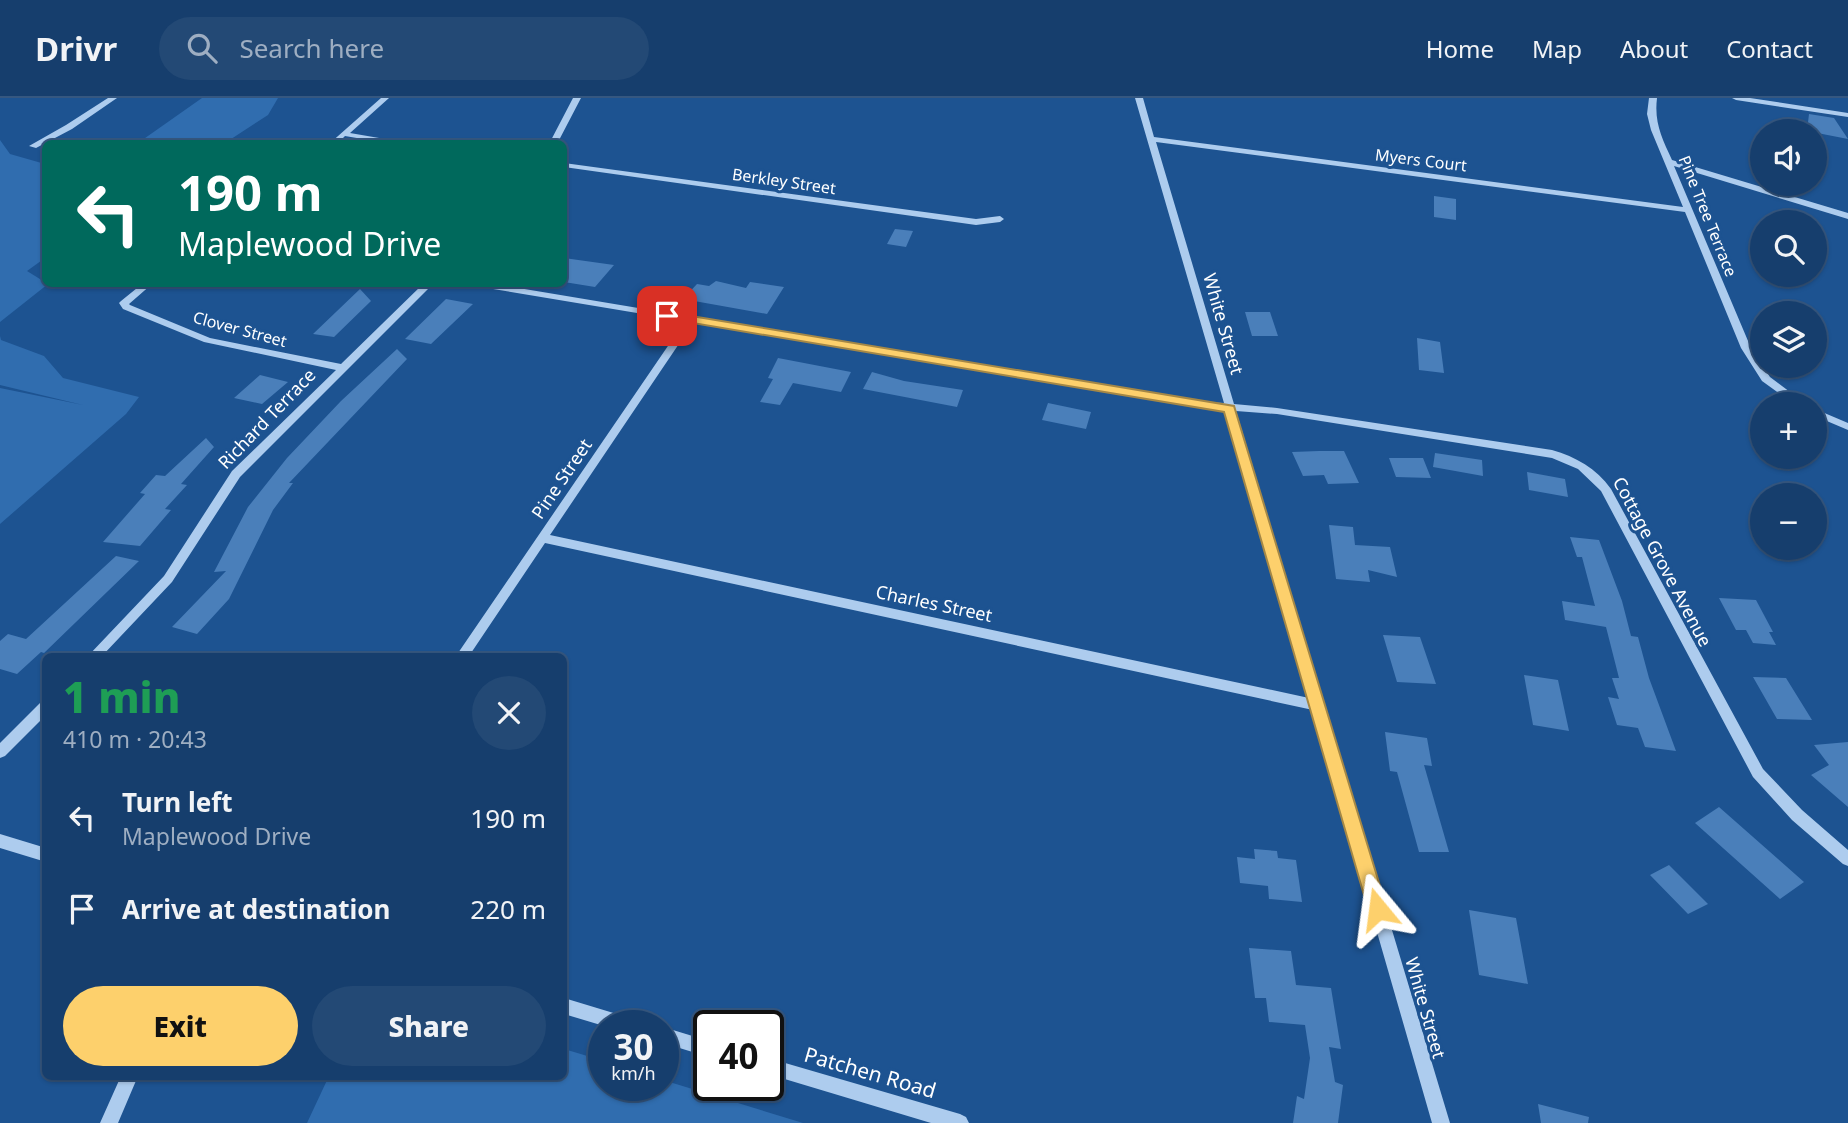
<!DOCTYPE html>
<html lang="en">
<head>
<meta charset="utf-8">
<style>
	:root { --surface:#163e6d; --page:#234975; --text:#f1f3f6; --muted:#9eaec2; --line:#355780; --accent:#fdd06c }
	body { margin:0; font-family:"Noto Sans",sans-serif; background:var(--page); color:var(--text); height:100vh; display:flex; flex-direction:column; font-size:26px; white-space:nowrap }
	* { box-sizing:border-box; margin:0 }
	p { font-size:23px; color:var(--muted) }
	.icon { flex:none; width:38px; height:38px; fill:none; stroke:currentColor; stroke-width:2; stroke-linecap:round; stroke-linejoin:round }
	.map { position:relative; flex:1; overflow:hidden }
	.side { position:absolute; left:42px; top:555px; width:525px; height:427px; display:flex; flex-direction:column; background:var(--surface); border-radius:10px; box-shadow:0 2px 5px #0004,0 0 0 2px var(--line) }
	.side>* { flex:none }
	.guide { position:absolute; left:42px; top:42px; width:525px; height:147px; border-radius:10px; box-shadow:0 2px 5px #0004,0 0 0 2px var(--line); background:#00695c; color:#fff; overflow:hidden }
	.controls { position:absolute; left:1750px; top:21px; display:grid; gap:14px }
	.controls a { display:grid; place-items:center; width:77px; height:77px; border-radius:50%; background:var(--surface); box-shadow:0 2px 5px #0004,0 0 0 2px var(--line); font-size:35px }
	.speed { position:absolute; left:588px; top:912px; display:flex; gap:14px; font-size:35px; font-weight:700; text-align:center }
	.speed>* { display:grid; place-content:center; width:91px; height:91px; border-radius:50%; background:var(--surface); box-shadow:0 2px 5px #0004,0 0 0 2px var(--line); line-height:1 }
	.speed small { font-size:18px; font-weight:400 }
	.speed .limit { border:4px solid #111; border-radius:10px; background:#fff; color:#111 }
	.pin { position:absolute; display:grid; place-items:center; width:60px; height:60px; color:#fff; margin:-30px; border-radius:14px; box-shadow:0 4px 10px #0006 }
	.me { position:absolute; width:77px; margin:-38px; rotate:344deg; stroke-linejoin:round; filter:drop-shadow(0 0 5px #0008) }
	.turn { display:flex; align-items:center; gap:24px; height:147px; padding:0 21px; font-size:32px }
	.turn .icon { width:91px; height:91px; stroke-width:2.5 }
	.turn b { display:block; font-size:49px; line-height:60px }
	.round { display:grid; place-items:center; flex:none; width:74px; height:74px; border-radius:37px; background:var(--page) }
	.head { display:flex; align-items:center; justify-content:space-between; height:119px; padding:0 21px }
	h1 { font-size:42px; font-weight:800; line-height:52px; color:#1e9e55 }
	.cta { display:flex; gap:14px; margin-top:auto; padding:14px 21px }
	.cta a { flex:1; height:80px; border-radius:42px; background:var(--accent); color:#111; font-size:28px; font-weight:800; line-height:80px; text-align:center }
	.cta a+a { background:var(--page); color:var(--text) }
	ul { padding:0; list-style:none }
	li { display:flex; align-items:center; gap:21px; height:91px; padding:0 21px }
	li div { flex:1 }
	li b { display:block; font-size:26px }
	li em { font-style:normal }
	header { display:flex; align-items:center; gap:42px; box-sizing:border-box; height:98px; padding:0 35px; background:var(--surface); border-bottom:2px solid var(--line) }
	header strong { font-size:33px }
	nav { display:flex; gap:38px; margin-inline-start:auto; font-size:24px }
	.search { width:490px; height:63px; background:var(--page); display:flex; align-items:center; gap:18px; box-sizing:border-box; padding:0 24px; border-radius:38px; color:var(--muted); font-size:26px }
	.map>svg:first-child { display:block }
</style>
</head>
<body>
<header>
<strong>Drivr</strong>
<div class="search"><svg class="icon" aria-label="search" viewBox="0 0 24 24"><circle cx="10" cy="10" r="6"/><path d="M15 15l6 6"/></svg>Search here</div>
<nav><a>Home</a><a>Map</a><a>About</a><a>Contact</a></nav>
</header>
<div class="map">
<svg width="1848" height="1025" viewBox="0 0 1848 1025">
	<rect width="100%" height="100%" fill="#1d5391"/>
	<path fill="#306daf" d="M202,0H278L268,17L225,45H138Z
		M0,42L10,56L45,66V160L27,173L48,186L0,224Z
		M0,238L1,242L44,258L63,280L139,299L126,316L0,426V290L83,307L0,287Z
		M564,951L604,963V987H663V982L803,1025H307L329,978H564Z"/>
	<path fill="#4a7fba" d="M1809,16L1834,20L1848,41L1807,33Z
		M1434,98L1456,101V122L1434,119Z
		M895,131L913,133L906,149L887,146Z
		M564,160L614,167L595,189L564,184Z
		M716,183L746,190L750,184L784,189L767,216L683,201L697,186L709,188Z
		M360,191L371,203L334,239L313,236Z
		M446,201L473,206L431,246L405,241Z
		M1245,214H1270L1278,238H1252Z
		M1417,240L1440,244L1444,275L1419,272Z
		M397,251L407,261L289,385H293L273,412L229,501L197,536L172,529L226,473L214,474L248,409L287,360L341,303Z
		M778,260L851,274L841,294L793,285L780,307L760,304L773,281L768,280Z
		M872,274L904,283L963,292L957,309L863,291Z
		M260,277L288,284L262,306L234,300Z
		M1048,305L1091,314L1086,331L1042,322Z
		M206,340L214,349L181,386L187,387L165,411L171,412L140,448L103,444L145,396L140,395L156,377L165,378Z
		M1319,353H1344L1359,385L1328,386L1324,377L1303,378L1292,354Z
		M1435,355L1482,362L1483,378L1433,369Z
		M1389,360H1423L1431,380L1396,379Z
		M1527,374L1565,381L1568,399L1529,392Z
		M1329,427L1353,429L1355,447L1390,449L1397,479L1368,472L1370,484L1336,481Z
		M1570,439L1599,442L1622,503L1631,538L1638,539L1649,580L1676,653L1645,649L1638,630L1617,627L1608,599L1619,601L1612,580H1619L1606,529L1565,522L1562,503L1595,508L1582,459H1577Z
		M116,458L139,463L44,555L41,554L17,576L0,571V543L8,536L26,541Z
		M1719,500L1756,502L1773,534H1769L1776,547L1753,545L1746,532H1736Z
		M1383,537L1420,539L1436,586L1397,584Z
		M1524,577L1558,582L1569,633L1533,627Z
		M1753,579L1786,580L1812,622L1777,621Z
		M1385,634L1427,640L1432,668L1424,667L1449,754H1419L1397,674L1390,673Z
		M1848,644V709L1811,677L1829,667L1814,647Z
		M1719,709L1804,784L1780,801L1695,725Z
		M1254,751L1277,753L1278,760L1296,762L1302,804L1269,801L1268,788L1240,785L1237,759L1255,761Z
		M1669,767L1708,806L1688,816L1650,777Z
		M1469,812L1516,820L1528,886L1479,877Z
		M1249,850L1291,853L1296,887L1331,890L1341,951L1329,949L1335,984L1343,987L1338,1025H1293L1297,998L1304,1001L1310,960L1305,927L1269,924L1266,900H1255Z
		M1538,1006L1589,1019L1588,1025H1541Z"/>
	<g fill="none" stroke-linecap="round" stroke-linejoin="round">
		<path fill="#adccee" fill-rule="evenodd" d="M108,0H117L72,31L36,50L29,48L66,27Z
			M381,0H389L350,35L414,46H392L345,38L337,46H329Z
			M573,0H581L557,46H549Z
			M1135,0H1143L1154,39L1683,109L1651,32L1647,16L1649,0H1657C1654,25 1662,40 1672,62L1848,115V121L1674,68L1751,250L1770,279L1806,306H1794L1762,283L1741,250L1685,114L1156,44L1234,306L1277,310L1552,352C1576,359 1596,370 1611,391L1763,671L1802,712L1848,752V768L1843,766L1792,722L1753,679L1601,393L1578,371L1552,360L1277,316L1236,313L1450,1025H1432L1313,612L545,445L469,558H456L685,223L481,189L477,186H494L1201,304L1224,305ZM693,225L1201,310L1226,312L1309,600L550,437Z
			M1732,0H1750L1848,15V19L1736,2Z
			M564,65L976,121L1000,118L1004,121L1000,124L976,127L564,69Z
			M142,186H152L129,206L130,207L210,240L341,266L423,186H433L240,379L172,484L102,558H88L164,478L232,373L336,272L204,244L123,211L119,205L121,203Z
			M1815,311L1848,325V332L1815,318Z
			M46,603V617L5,658L0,660V645L41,604Z
			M0,736L46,750V764L0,750Z
			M564,900L630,920L636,922L638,928H604L564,916Z
			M663,929L709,943V959L663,945Z
			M768,960L960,1016L966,1019L969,1025H931L768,976Z
			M121,978H138L118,1025H100Z"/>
	</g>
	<path fill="#fdd06c" stroke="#a48746" stroke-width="2" d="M667,214L1234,308L1387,811L1385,818L1378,821L1371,818L1368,811L1224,314L663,220V215Z"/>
	<g text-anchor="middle" stroke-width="6" stroke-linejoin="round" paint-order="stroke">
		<g font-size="16" fill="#fff" stroke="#1d5391">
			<text transform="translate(1421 62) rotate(7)" y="6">Myers Court</text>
			<text transform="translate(784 83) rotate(8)" y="6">Berkley Street</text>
			<text transform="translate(1708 118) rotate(68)" y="6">Pine Tree Terrace</text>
			<text transform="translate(240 231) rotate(15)" y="6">Clover Street</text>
		</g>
		<g font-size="18" fill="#fff" stroke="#1d5391">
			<text transform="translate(1223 226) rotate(74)" y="6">White Street</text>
			<text transform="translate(267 321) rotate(-46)" y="6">Richard Terrace</text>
			<text transform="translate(562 381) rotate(-56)" y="6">Pine Street</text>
			<text transform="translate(1662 464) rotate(62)" y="6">Cottage Grove Avenue</text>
			<text transform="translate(934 506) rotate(12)" y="6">Charles Street</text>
			<text transform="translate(1425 910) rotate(74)" y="6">White Street</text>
		</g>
		<g font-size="21" fill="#fff" stroke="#1d5391">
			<text transform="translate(870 975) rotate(16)" y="7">Patchen Road</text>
		</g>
	</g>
</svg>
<div class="controls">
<a><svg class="icon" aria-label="sound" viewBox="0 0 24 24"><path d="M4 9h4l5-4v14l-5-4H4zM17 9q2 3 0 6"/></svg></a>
<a><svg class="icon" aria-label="search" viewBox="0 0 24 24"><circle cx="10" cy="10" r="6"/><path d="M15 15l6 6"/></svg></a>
<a><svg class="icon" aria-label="layers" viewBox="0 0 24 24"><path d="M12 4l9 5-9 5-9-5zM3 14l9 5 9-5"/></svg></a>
<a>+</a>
<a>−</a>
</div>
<div class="speed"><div>30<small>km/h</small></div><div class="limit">40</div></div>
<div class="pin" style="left:667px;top:218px;background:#d93025"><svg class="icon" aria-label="arrive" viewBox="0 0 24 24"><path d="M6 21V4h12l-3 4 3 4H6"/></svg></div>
<svg class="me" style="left:1378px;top:811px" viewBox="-20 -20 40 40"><path d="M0-17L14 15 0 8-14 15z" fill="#fdd06c" stroke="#fff" stroke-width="4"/></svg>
<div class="guide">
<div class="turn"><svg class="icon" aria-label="left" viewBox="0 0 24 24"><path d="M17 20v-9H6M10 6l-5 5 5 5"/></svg><div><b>190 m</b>Maplewood Drive</div></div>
</div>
<section class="side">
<div class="head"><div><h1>1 min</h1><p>410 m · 20:43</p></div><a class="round"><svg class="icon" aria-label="close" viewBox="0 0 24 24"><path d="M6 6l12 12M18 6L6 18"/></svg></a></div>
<ul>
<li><svg class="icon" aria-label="left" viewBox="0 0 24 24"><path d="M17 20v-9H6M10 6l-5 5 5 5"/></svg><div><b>Turn left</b><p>Maplewood Drive</p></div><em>190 m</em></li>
<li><svg class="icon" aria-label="arrive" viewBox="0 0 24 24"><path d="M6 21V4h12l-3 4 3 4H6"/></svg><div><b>Arrive at destination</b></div><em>220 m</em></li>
</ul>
<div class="cta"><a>Exit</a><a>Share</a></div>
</section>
</div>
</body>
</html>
